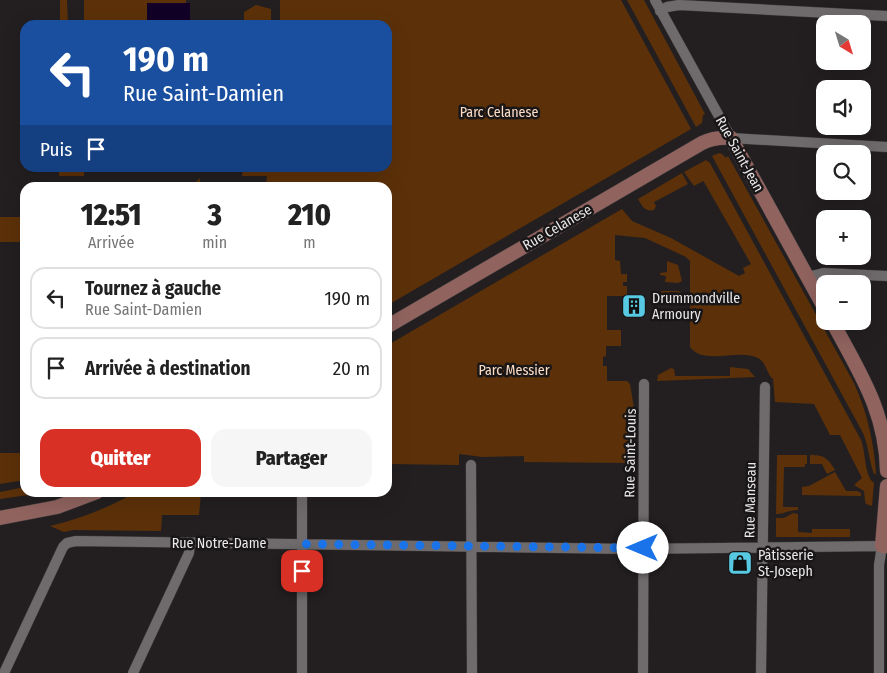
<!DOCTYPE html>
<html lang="fr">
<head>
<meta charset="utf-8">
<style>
	:root { --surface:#fff; --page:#f6f6f6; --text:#222; --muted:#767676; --line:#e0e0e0; --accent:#d93025 }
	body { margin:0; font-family:"Fira Sans Condensed",sans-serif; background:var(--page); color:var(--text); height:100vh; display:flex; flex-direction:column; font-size:19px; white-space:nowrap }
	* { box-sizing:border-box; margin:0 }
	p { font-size:16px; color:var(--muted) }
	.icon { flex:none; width:28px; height:28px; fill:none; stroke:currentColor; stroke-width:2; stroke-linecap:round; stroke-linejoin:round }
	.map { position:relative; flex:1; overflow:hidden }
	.side { position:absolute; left:20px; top:182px; width:372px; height:315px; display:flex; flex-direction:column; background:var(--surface); border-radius:15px; box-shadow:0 5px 20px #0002 }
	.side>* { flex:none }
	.banner { position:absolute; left:20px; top:20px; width:372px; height:152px; border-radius:15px; box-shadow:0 5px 20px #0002; background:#1a4fa0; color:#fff; overflow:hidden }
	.needle { width:32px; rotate:142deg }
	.buttons { position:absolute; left:816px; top:15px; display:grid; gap:10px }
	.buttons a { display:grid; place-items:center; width:55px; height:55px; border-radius:10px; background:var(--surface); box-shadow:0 5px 20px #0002; font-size:25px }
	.pin { position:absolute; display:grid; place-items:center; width:42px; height:42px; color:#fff; margin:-21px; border-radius:10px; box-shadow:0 2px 8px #0006 }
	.me { position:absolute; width:55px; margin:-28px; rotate:270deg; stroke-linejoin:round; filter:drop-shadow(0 0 4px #0008) }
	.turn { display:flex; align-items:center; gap:18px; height:105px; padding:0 20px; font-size:22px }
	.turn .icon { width:65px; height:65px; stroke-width:2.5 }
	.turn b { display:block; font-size:35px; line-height:42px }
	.then { display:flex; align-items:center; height:48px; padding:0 20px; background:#0003; gap:10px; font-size:19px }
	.eta { display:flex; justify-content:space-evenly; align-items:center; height:85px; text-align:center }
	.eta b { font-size:30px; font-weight:800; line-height:35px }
	.button { display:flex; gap:10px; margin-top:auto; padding:10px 20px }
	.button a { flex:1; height:58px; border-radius:15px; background:var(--accent); color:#fff; font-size:20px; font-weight:800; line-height:58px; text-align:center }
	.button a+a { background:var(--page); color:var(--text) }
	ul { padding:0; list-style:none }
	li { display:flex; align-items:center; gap:15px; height:62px; margin:0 10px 8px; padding:0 10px; border:2px solid var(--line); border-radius:15px }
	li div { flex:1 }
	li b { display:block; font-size:19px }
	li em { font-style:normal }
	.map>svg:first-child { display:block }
</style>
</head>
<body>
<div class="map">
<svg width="887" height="673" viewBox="0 0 887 673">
	<rect width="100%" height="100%" fill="#231f20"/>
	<path fill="#5c3109" d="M60,0H67L68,25H60Z
		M84,0H186V3H147V25H84Z
		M280,0H621L691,129L388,305V188L193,187L195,183L200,178V184L206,187L266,184L267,176H242L243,169L252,168H388V25H280Z
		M627,0H644L705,114L703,115L702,123L696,127Z
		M256,5L271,9V25H244V12Z
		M719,153L722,154L726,158L728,156L854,383C867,412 874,442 876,474H874C869,461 869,447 863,433L712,156Z
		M706,160L710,163L861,440C866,452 864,476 874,483L872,506L866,504L865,501L864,491L854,485L862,478L840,435H830L814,404L775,402L773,379C766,373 767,363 758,358C739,348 704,366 690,347V261L686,257L645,238L615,235V260L620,261L621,274H627V282H623V286H627V296H607V330H621V346H606V356L603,357V366H607V381H627L630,384L634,408L633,462L628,463L524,462V456L483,457L459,454V465L388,464V345L622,209L632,221L671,238L739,276L745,273L743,268L751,264L704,182L703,181L694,186L684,172Z
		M59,168H84V176H59Z
		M682,173L688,184L654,202L656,206L654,210C645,212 642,206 638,199Z
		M25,217V242H0V217Z
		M667,261L678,265L682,281L678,283L665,282L666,276L660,275V273L667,272Z
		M661,291H677L681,292L682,302L677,303V292H669L668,304H660Z
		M730,367L748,369L755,377L657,381L658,375L671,368L674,369L675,376H730Z
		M0,453H25V480L0,484Z
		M777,455H807V464H805V467H784L783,507H798V510C788,510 785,514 776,514Z
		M810,455C824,455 828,458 835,470L827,474L822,464H810Z
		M835,472L846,491H857L861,493V496L802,495V487L809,486Z
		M25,487V492L42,493L0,499V492Z
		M134,493H201L199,515H162L161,531L73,530L64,532L50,526C79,519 108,508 134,493Z
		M793,513L798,514V532L812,533V529H850V537H776V518H784Z"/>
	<path fill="#120026" d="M147,3H190V25H147Z"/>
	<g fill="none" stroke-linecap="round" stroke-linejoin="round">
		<defs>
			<path id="street" d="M655,0L731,138L887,147
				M660,11L667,7L679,5L887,16
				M808,277L823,273L887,276
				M471,465L472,673
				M4,673L63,547L67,543L76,541L631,549L882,546L879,565V673
				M133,673L189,553L190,543
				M302,673V492
				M643,673L644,384
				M761,673L765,387"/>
			<path id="secondary" d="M832,321C859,372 886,411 887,471
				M388,326L702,143C712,138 720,137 731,138L825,309
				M887,486L882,546H887
				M0,518L57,507L97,492"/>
		</defs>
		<use href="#street" stroke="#3d3a3b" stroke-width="11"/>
		<use href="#secondary" stroke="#3d3a3b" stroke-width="15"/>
		<use href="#street" stroke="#6f6b6c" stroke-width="10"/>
		<use href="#secondary" stroke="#90635f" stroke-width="14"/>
	</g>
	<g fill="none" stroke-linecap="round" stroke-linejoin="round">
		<path stroke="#1a73e8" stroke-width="9" stroke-dasharray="0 16.2" d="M302,571L301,544L643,548"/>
	</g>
	<defs>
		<symbol id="building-square" viewBox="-11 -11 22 22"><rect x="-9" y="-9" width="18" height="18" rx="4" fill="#57c9e2" stroke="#191617"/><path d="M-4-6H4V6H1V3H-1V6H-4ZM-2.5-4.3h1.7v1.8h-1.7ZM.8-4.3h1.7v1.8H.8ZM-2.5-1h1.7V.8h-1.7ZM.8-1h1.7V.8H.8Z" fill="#111"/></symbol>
		<symbol id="shop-square" viewBox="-11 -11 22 22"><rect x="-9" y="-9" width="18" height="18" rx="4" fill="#57c9e2" stroke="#191617"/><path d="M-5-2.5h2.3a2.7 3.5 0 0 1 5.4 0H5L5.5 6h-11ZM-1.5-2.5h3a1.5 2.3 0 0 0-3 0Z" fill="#111"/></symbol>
	</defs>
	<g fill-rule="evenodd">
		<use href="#building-square" x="620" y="292" width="28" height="28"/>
		<use href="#shop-square" x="726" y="549" width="28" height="28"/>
	</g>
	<g text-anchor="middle" stroke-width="5" stroke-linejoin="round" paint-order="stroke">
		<g font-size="14" fill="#fcddc6" stroke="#191617">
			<text x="499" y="117">Parc Celanese</text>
			<text x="514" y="375">Parc Messier</text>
		</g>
		<g font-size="14" fill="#ece9ea" stroke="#191617">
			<text transform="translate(740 154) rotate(61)" y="5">Rue Saint-Jean</text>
			<text transform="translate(557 227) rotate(-30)" y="5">Rue Celanese</text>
			<text transform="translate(630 453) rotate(-89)" y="5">Rue Saint-Louis</text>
			<text transform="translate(750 500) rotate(-89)" y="5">Rue Manseau</text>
			<text x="219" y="548">Rue Notre-Dame</text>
		</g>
		<g font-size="14" fill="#ece9ea" stroke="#191617" text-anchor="start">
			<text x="652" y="303">Drummondville<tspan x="652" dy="16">Armoury</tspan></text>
			<text x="758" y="560">Pâtisserie<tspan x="758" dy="16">St-Joseph</tspan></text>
		</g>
	</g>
</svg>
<div class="buttons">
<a><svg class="needle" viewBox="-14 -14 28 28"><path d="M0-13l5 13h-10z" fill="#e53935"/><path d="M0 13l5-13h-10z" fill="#767676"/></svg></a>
<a><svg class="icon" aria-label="sound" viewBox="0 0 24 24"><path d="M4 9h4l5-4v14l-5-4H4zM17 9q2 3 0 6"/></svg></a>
<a><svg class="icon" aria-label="search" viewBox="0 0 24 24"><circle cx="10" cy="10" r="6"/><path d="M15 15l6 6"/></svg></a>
<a>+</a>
<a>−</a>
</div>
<div class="pin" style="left:302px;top:571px;background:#d93025"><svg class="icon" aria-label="arrive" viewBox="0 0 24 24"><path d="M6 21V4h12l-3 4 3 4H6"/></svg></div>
<svg class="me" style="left:643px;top:548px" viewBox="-20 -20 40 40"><circle r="19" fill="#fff"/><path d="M0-13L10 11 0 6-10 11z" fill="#1a73e8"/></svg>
<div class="banner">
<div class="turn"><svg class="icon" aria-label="left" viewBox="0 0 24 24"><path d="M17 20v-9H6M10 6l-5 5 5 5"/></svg><div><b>190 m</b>Rue Saint-Damien</div></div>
<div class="then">Puis<svg class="icon" aria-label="arrive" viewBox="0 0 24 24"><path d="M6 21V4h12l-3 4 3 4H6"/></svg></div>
</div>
<section class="side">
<div class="eta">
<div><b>12:51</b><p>Arrivée</p></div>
<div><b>3</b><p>min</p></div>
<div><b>210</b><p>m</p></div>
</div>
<ul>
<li><svg class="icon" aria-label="left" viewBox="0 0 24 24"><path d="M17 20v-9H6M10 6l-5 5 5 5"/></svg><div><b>Tournez à gauche</b><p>Rue Saint-Damien</p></div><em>190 m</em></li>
<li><svg class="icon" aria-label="arrive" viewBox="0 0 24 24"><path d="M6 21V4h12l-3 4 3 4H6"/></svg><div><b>Arrivée à destination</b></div><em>20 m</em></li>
</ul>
<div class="button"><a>Quitter</a><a>Partager</a></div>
</section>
</div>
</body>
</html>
